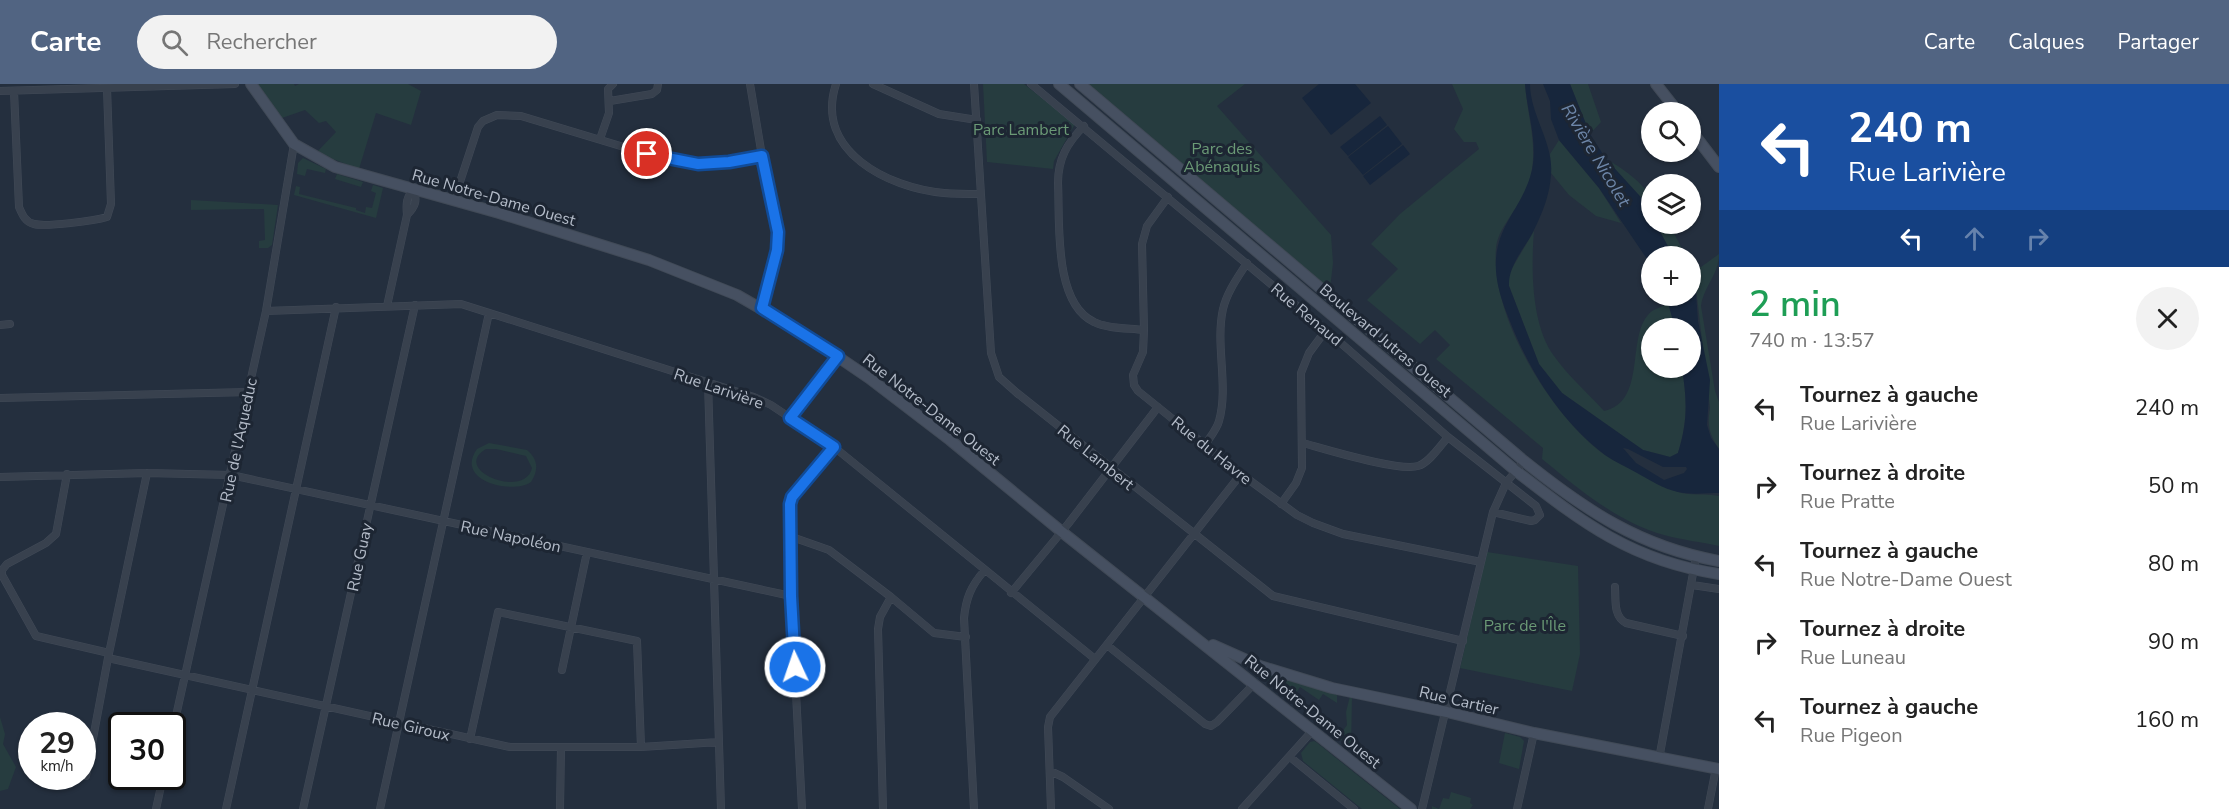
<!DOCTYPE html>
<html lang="fr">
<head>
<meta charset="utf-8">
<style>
	:root { --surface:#fff; --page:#f2f2f2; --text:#222; --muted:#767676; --accent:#516482 }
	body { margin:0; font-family:"Nunito Sans",sans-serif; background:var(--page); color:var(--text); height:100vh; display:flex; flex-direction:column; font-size:22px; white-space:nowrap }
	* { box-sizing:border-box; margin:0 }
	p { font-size:20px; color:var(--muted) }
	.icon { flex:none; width:33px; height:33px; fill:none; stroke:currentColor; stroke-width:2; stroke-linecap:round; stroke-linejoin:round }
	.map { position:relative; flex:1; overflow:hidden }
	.panel { display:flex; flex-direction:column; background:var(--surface); width:510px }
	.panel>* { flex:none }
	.guide { background:#1a4fa0; color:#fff; overflow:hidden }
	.tools { position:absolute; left:1641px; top:18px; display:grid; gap:12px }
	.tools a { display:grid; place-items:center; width:60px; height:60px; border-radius:50%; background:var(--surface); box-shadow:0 2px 4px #0004; font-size:30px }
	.speed { position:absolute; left:18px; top:628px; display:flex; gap:12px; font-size:30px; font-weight:700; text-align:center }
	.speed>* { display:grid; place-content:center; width:78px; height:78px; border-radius:50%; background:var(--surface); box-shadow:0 2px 4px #0004; line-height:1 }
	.speed small { font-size:15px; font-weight:400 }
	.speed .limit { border:3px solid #111; border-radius:9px; background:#fff; color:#111 }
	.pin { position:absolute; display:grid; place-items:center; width:51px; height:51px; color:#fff; margin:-26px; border:3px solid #fff; border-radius:50%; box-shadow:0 2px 6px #0007 }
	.me { position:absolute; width:66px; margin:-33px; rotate:357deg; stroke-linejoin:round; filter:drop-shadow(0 0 4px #0008) }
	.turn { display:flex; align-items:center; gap:21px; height:126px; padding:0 30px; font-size:27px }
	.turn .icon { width:78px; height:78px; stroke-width:2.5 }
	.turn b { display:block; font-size:42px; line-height:51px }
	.lanes { display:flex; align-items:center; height:57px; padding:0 30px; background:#0003; justify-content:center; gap:30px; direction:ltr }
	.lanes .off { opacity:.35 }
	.round { display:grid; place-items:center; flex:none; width:63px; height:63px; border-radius:32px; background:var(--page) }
	.headline { display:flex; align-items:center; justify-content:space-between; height:102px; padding:0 30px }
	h1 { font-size:36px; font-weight:600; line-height:45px; color:#1e9e55 }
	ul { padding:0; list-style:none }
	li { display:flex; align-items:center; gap:18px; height:78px; padding:0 30px }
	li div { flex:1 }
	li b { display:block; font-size:22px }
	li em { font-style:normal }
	header { display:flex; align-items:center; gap:36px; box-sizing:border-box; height:84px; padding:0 30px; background:var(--accent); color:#fff }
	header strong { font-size:28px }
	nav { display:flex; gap:33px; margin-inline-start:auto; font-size:21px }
	.search { width:420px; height:54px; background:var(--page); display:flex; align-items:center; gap:15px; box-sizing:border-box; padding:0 21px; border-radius:33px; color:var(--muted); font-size:22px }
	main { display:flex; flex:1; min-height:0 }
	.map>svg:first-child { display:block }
</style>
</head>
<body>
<header>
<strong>Carte</strong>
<div class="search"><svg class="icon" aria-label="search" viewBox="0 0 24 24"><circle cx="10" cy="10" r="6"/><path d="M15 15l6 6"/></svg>Rechercher</div>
<nav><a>Carte</a><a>Calques</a><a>Partager</a></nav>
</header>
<main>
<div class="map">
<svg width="1719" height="725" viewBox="0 0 1719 725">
	<rect width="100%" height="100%" fill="#242f3e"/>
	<path fill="#263c3f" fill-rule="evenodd" d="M258,0H294L295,2L299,0H408L421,7L411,41L376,29L359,85L333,75L318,67L336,48L326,37L319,39L305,26L282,34Z
		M983,0H1024L1075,40L1054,77L1053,85L987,78Z
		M1089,0H1245L1217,22L1331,151L1333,179L1330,205Z
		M1452,0H1525C1528,40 1543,73 1523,112C1515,128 1498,145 1496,164C1490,232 1551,332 1605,371C1617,379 1633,385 1646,391C1656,397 1667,404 1678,408C1691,412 1706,409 1719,412V462C1701,458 1682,456 1664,451C1617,438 1579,405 1542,375L1543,364L1436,275L1450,261L1435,246L1420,260L1367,216L1398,185L1371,160L1400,130L1479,65L1476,58H1464L1454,45L1463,25Z
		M1570,0H1588L1601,38L1590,50Z
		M1559,56L1599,104L1621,139L1596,132L1569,111L1551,89L1550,70Z
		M303,74L326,85L325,89L307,85L305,92L297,90L298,79Z
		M1606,75C1619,82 1646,100 1651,115C1653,119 1651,126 1651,130L1647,120Z
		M337,90L363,98L361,103L335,95Z
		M373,101L383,104L376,134L294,111L296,102L300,103L299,110L356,124V126L365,129L366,123L372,124L376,109L371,107Z
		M191,116L278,121L272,161L268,164H259V157L265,156L264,125L191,126Z
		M1656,140H1669L1686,172H1673Z
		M1534,147C1531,184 1531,241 1554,272C1568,292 1588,309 1604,327C1649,317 1624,249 1652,227C1657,224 1664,222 1669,219L1675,244H1652V284H1682C1687,318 1688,334 1678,369L1670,373L1643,366L1562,309L1539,280L1509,202L1508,191Z
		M1719,170C1719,190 1704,202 1701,222L1715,307L1719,318V365C1709,350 1707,341 1710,324L1695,196L1691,193L1690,179L1692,181L1701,183Z
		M489,359L527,366C538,375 539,386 531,398C512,411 454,397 477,365ZM486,365H496L526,372L532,384C525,416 450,386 486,365Z
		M1487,468L1578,482L1580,570L1572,607L1460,584Z
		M1251,584L1337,611V619L1323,610L1319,616L1300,603L1291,616Z
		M1350,612H1352L1351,665L1338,654L1347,641L1346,628Z
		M0,633L5,650L3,660L16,683L8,705L0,707Z
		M1505,649L1520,653L1524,657L1519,685L1499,679Z
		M1314,657L1316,658L1400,725H1362L1303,677L1301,669L1310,658Z
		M1451,708L1471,714L1470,719L1473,721L1470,725H1432V722L1439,725L1443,714L1449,715Z"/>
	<path fill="#17263c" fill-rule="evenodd" d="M1319,0H1355L1371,19L1331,51L1302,14Z
		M1525,0H1530C1530,31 1554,59 1551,90C1550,111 1542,130 1533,148C1524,165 1508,182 1509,202L1539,280L1562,309L1643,366L1670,373L1678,369C1688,337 1687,316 1682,284H1690V244H1675L1666,212H1690L1691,193L1695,196L1698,237L1710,296L1707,341L1711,354L1719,365V409C1706,409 1691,411 1678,408C1663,405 1650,396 1637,389C1627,383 1615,378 1605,371C1560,337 1529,286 1509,235C1503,220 1497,203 1496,187C1493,142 1523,125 1532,86C1538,57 1527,28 1525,0ZM1623,364L1628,365L1663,383H1686L1687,385L1684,389L1664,396L1636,379Z
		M1543,0H1570L1590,50L1606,75L1647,120L1651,130L1652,140H1656L1673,172H1652L1651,181L1599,104L1559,56L1551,35L1550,17Z
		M1380,32L1387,41L1348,72L1340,63Z
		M1388,42L1402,60L1363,91L1348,73Z
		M1403,61L1410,70L1370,101L1363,92Z"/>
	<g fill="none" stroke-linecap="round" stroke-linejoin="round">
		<defs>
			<path id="street" d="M750,0L762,72L778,148L777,166L762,224
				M836,0C814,67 888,104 944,109C956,110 969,110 981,110
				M873,0L939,30L977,36
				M974,0L991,269L999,293L1017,309L1273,512L1463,557
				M1031,0L1326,246L1448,353L1536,422L1540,431L1535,436L1531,437L1493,428
				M0,7L235,0
				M14,7L19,123C22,130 25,138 34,140C46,143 94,137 107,133L111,120L107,4
				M610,17L652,10L657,6L658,0
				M1084,42C1067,59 1058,75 1058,99C1060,137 1053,219 1094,238C1108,245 1129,244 1144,246
				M600,55L609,29L608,5L613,0
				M1168,113L1147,142L1142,160L1144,246L1143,268L1133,291L1134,301L1138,307L1241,390L1297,431L1313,439L1343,450L1481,478
				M454,116L478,43L483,37L497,31L521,32L647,70L684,79H712L762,72
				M407,131C416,122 417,117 414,105
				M387,222L407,131C406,120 406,113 414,105
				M266,227L461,220L754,313L771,321L834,363L1095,575
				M0,241L10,240
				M708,298L721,725
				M0,314L249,308
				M790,334L838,271
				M1303,359C1325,365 1399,388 1418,382C1429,379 1440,362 1448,353
				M1205,361C1210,353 1217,345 1219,337C1229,302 1215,261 1223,225C1227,208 1238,193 1247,179
				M67,390L56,450L46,459L7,480L2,486V491L36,552L109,569
				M0,393L147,389L231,391L791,512
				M1281,420L1296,399L1302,384L1301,289L1309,269L1326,246
				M792,453L829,466L891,513L934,549L966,553
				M1692,501L1719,505
				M1615,503C1616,516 1613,532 1626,539L1683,552
				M1011,509L1068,440L1158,323
				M1107,561L1205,640L1211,642L1217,638L1255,599
				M108,574L510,663H641L719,658
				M562,586L587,468
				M172,650L266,227L294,60
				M470,655L498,528L637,557L641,663
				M1290,673L1354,725
				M1659,675L1696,473
				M1050,687L1063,693L1109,725
				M86,692L108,574L147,389
				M156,725L163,693
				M226,725L336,223
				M303,725L415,221
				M380,725L489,229
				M560,725L561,663
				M802,725L791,512L790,420L792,413L834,363
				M883,725L878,545L880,533L891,513
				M974,725L964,534C966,514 971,502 984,487
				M1051,725L1048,643L1050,633L1241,390
				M1242,725L1313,646
				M1422,725L1493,428L1506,399L1524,377
				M1517,725L1534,649
				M1708,725L1716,684"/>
			<path id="secondary" d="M251,0L294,60L335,83L499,129L649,176L737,211L803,249L869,294L950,356L1062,448L1411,725
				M1059,0L1516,387C1583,439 1632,477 1719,490
				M1080,0L1524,377C1585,426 1640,463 1719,477
				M1656,0L1678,28
				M1690,45L1719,83
				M1213,561L1260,582L1332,604L1447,628L1534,649L1719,685"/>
		</defs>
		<use href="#street" stroke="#414a57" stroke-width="8"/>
		<use href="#secondary" stroke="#414a57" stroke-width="12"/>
		<use href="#street" stroke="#38414e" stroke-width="7"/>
		<use href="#secondary" stroke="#465061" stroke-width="10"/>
	</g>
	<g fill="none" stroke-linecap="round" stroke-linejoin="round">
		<defs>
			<path id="route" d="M647,70L698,80L729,78L762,72L778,148L777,166L762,224L838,272L790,334L834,363L792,413L790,420L791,512L795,583"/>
		</defs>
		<use href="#route" stroke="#114b97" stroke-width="15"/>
		<use href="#route" stroke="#1a73e8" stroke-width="10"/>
	</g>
	<g text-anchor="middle" stroke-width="6" stroke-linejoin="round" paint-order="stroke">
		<g font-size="16" fill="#6b9a76" stroke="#1d2633">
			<text x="1021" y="51">Parc Lambert</text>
			<text x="1222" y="70">Parc des<tspan x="1222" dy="18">Abénaquis</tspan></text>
			<text x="1525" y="547">Parc de l'Île</text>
		</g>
		<g font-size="16" fill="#b4bcc9" stroke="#1d2633">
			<text transform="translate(494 113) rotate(16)" y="6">Rue Notre-Dame Ouest</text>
			<text transform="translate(1307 230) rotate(40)" y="6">Rue Renaud</text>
			<text transform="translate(1386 256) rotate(40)" y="6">Boulevard Jutras Ouest</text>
			<text transform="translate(719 304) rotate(19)" y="6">Rue Larivière</text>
			<text transform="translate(932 325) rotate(38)" y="6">Rue Notre-Dame Ouest</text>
			<text transform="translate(238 356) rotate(-78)" y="6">Rue de l'Aqueduc</text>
			<text transform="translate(1212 366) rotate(39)" y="6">Rue du Havre</text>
			<text transform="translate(1096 373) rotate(39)" y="6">Rue Lambert</text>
			<text transform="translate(511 452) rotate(12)" y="6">Rue Napoléon</text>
			<text transform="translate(359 473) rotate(-78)" y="6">Rue Guay</text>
			<text transform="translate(1459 616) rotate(13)" y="6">Rue Cartier</text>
			<text transform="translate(1313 627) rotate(39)" y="6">Rue Notre-Dame Ouest</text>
			<text transform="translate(411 642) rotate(13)" y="6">Rue Giroux</text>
		</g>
		<g font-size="18" font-style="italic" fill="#6d86a8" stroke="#1d2633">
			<text transform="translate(1596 71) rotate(59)" y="6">Rivière Nicolet</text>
		</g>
	</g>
</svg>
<div class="tools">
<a><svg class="icon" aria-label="search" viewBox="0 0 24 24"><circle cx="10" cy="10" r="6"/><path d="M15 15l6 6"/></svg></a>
<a><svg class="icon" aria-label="layers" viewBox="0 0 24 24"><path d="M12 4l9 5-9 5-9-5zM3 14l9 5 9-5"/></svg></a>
<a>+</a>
<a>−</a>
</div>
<div class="speed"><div>29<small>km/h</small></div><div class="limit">30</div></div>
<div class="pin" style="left:647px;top:70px;background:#d93025"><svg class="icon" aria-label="arrive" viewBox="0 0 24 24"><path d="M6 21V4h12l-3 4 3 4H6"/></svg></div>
<svg class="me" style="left:795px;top:583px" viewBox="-20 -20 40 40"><circle r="17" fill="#1a73e8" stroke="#fff" stroke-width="3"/><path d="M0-11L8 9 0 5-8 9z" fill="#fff"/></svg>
</div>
<section class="panel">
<div class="guide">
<div class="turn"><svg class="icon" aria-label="left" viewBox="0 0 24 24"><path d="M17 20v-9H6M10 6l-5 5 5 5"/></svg><div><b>240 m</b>Rue Larivière</div></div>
<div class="lanes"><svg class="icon" aria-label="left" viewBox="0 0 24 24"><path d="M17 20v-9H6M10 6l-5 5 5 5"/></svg><svg class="icon off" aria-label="ahead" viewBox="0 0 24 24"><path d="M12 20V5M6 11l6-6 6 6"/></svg><svg class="icon off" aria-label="right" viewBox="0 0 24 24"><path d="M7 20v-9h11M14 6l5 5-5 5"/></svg></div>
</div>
<div class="headline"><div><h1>2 min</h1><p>740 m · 13:57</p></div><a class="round"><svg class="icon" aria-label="close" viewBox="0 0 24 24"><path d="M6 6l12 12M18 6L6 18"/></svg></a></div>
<ul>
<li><svg class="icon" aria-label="left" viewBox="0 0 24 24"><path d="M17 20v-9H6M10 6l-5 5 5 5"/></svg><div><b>Tournez à gauche</b><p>Rue Larivière</p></div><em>240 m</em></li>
<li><svg class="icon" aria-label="right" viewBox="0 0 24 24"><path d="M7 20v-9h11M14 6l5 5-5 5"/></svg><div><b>Tournez à droite</b><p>Rue Pratte</p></div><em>50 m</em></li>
<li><svg class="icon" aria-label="left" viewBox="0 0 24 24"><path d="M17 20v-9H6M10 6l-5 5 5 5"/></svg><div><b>Tournez à gauche</b><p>Rue Notre-Dame Ouest</p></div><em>80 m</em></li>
<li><svg class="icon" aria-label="right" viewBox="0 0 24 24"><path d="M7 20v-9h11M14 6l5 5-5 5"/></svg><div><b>Tournez à droite</b><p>Rue Luneau</p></div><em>90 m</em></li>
<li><svg class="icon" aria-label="left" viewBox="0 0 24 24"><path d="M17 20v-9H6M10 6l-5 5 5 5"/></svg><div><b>Tournez à gauche</b><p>Rue Pigeon</p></div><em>160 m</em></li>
</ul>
</section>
</main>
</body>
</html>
